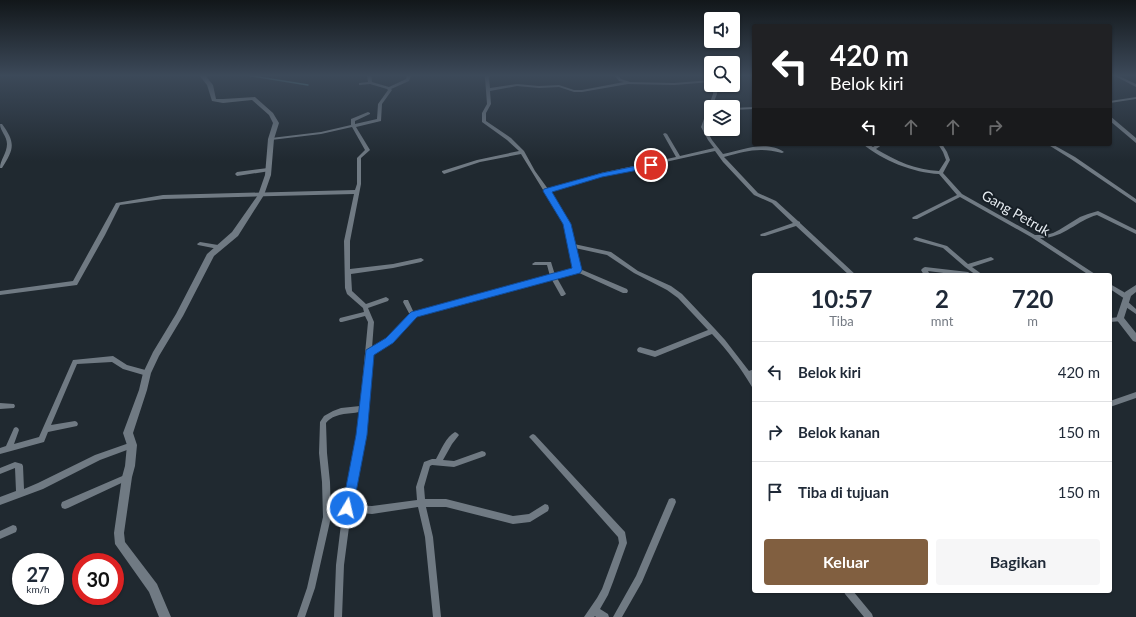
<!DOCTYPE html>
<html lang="id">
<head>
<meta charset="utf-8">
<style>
	:root { --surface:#fff; --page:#f6f6f7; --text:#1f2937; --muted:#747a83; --line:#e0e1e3; --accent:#815f40 }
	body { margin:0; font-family:Lato,sans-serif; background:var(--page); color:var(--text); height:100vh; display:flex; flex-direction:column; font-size:15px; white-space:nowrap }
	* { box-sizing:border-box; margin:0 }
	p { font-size:13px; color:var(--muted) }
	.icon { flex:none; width:22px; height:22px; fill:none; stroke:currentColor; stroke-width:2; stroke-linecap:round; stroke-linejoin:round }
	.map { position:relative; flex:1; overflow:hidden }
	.sheet { position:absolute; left:752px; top:273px; width:360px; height:320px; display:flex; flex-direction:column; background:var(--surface); border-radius:4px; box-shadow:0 1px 3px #0004 }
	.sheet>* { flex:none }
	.banner { position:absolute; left:752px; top:24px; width:360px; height:122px; border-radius:4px; box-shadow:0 1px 3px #0004; background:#202124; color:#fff; overflow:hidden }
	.tools { position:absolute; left:704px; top:12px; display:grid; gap:8px }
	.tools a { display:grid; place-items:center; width:36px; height:36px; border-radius:4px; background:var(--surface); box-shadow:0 1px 3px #0004; font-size:20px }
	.speed { position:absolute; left:12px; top:553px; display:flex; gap:8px; font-size:20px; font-weight:700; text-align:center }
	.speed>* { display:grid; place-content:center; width:52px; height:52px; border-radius:50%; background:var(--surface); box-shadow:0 1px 3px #0004; line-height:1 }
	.speed small { font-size:10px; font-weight:400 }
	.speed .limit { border:6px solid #d22; background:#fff; color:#111 }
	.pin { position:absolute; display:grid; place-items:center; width:34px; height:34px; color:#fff; margin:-17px; border:2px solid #fff; border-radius:50%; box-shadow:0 1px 4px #0007 }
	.me { position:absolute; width:44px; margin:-22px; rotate:9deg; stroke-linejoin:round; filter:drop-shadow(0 0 3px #0008) }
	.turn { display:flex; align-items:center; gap:14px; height:84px; padding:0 12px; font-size:18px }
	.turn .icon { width:52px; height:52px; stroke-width:2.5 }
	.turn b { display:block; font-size:28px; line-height:34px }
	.lanes { display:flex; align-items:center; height:38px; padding:0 12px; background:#0003; justify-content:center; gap:20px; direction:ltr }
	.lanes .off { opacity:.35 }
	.eta { display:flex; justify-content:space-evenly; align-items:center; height:68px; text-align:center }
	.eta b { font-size:24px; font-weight:700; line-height:28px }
	.cta { display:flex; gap:8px; margin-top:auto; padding:8px 12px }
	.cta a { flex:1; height:46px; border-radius:4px; background:var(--accent); color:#fff; font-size:16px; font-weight:700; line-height:46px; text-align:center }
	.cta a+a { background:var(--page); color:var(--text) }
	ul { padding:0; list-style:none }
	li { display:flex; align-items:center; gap:12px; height:60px; padding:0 12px; border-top:1px solid var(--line) }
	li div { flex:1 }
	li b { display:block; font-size:15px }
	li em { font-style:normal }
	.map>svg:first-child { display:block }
</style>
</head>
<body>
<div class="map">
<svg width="1136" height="617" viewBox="0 0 1136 617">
	<rect width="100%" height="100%" fill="#202930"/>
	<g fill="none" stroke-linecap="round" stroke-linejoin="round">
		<path stroke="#5b9ba0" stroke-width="1.5" d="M247,75L308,85"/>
		<path fill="#707a83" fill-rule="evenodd" d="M367,75H371L372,82L389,87L406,79L407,75H411L409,81L391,89L392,90L382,104L381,121L356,127L370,150L361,158V184L350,241V269L393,264L421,258L424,260L421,262L393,268L351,274L352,291L366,304L386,297L389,299L388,301L368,308L374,322L372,348L388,338L410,315L403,302L404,300H408L413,311L415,312L473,295L528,283L550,276L547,265H533L532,264L535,262H551L555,275L574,269L564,224L521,154L480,162L444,174L442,172V171L477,160L519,151L507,140L482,122V113L487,104L485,78L486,75H490L489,78L490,88L517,84L539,86L559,85L574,90H582L624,82L619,81L614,75H618L621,79L630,82L674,83L711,80V82L674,85L628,84L582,92H574L559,87L539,88L517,86L490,91L491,104L486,113V121L511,138L524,151L535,171L548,189L601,173L676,157L663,134L665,133L667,134L680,156L714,148L708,140L701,127L713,94L714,85H718L717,94L712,107H711V111L705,127L712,140L723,154C742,150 766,140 784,152L782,153C758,147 747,151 724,157L727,160L758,193L776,201L798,221L800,222V223L856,275H849L796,226L765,236H761L760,235L761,234L793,223L772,203L754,195L723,162L715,151L602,176L550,192L570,224L574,244L611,252L638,271L671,286L682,294L715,329L725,340L749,371L754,369V375H752L754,379V388L752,387C741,368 727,350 712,334L655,357L638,352L637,350L638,348L640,347L655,351L708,330L678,298L667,290L634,273L607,255L575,248L580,269L627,289L628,291L627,293H623L577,272L557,278L566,294L563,296H561L552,280L528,287L473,299L416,317L392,342L371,355L365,435L352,505L372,506L417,500L416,487L424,462L432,459H436C441,450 446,437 455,432L457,433L459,435L452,444L443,460L454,461L482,451L485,452L486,454L485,456L454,467L432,465L430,466L424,487L425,499H446L513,516L529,514L545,504L548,505L549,508L548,511L530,522L513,524L446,507H426L433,537L441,617H433L425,537L418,507L372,514L351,512L344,565L342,617H334L336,565L343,508L357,435L360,412C348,414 334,413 326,423L327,453L330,482L331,517L315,588L305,617H297L307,588L323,517L322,482L319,453L320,422L324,416L333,411L341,408L360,406L368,322L365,316L342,322H340L339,320L340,318L364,312L363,308L347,294L345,288L344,241L354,194L163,199L120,205L105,235L77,285L0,295V291L73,281L116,203L163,195L355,190L357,184V158L365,150L352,127L321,134L271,140L269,139L271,138L321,132L351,125V119L368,112L370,113V114L355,121V124L377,119L378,104L388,90L387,89L370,84L359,85V83L368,82Z
			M1113,75H1117L1136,84V87Z
			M1136,97V99L1110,103V101Z
			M754,107V109L733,110V108Z
			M0,124H2C16,143 14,149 2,168H0C0,160 7,153 7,144C7,136 0,131 0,124Z
			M863,144H868L873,147L878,144H883L876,149C896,161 916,170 939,171L946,160L943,152L938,144H942L947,152L950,160L943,173L962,194L1035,235H1046L1053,233L1059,230L1080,217L1088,214L1098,211L1136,230V234L1097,215C1077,220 1063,239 1040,238L1095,274L1096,275H1089L1031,237L960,197L917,219H913L912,218L913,217L957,195L939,174C914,173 881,160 863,144Z
			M1047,144H1052L1075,157L1136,199V203L1071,159Z
			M268,168L270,169V171L237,176L235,174L237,172Z
			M916,237L947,246L968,264L991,257L994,259L993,260L972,267L983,275H976L965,267L943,248L914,240L913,239Z
			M200,242L218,245L221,247L218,249L198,245L197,244Z
			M925,267L968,272L971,274L970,275H959L928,271L930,275H924L921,270L923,268Z
			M1110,284L1129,295L1130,297L1129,299H1125L1110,289Z
			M1123,301H1127L1136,309V314L1123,305L1122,303Z
			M1120,317H1122L1123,319L1122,321L1110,322V318Z
			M113,356L127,365L149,371L150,373L149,375L147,376L123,369L112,362L77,364L51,425L75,421L77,422L78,424L77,426L48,432L44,442L0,454V448L6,446L14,428L16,427L18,428L19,430L14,444L39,437L73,360Z
			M1136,392V398L1110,407V401Z
			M0,403L14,404L15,406L14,408L0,409Z
			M533,434L535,435L625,532L627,543L613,582L608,595L600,609L608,614L609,617H596L595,616L594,617H584L597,598L602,589L619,543L618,537L531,439L529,437L531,435Z
			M132,442L135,443L136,445L135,447L100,460L43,489L0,505V497L16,491L15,468L0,474V468L15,462L22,464L23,466L24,489L38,483L95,455Z
			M127,474L130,475L131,477L130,479L68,508L65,509L62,508L61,505L62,502Z
			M672,498L675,499L676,502L642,582L622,617H613L636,576L669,499Z
			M13,525L16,526L17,529L16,532L0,539V531Z
			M844,591H853L872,614L873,617H864L845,594Z"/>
		<path fill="#707a83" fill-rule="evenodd" d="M199,75H205L213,85L216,99H223L255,97L273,113L279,123L274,139L271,175L264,195L238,236L214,256L183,316L159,356L151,373L147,390L133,433L137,445L135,466L132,477L124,533L125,542L157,584L171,617H159L149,592L115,544L114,533L122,477L125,466L127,445L123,433L139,390L143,373L153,352L176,314L207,254L232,232L258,195L265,175L268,139L273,123L269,115L252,100L223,103L212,101L207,85Z
			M1110,116L1136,138V143L1110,121Z
			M1136,285V292L1131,296L1124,318L1136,333V342L1133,341L1116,319L1125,292Z"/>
	</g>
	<linearGradient id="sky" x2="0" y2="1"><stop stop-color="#12171a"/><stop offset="0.47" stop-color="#3c4959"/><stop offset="1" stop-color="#3c4959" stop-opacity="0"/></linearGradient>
	<rect width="1136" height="161" fill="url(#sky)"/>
	<path fill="#1a73e8" stroke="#114b97" d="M651,163L654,164V167L602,177L552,192L571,224L582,270L580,273L417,317L393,343L374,355L367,435L353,508L351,512L347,514L343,512L342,508L356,435L366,350L386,338L411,312L572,268L563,224L543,191L544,189L602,173Z"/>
	<g text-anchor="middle" stroke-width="4" stroke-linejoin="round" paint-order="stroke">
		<g font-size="14" fill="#e6ecf1" stroke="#171f26">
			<text transform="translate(1016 213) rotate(30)" y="5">Gang Petruk</text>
		</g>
	</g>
</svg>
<div class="tools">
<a><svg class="icon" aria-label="sound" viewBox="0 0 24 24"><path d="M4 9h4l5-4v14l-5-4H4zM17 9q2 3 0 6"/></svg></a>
<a><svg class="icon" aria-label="search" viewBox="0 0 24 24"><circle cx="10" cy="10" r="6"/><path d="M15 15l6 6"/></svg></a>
<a><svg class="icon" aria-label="layers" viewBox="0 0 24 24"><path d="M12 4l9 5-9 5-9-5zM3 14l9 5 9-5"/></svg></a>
</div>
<div class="speed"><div>27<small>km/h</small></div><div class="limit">30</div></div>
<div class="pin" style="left:651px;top:165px;background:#d93025"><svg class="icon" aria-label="arrive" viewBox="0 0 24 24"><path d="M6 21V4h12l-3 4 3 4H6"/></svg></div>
<svg class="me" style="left:347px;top:508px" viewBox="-20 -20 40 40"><circle r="17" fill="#1a73e8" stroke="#fff" stroke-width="3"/><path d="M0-11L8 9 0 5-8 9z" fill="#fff"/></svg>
<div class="banner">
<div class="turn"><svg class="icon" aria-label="left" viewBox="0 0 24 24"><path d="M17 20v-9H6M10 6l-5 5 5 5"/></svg><div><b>420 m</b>Belok kiri</div></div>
<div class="lanes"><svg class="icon" aria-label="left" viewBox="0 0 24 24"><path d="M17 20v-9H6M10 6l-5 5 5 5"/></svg><svg class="icon off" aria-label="ahead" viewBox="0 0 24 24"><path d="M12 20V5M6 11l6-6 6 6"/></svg><svg class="icon off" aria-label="ahead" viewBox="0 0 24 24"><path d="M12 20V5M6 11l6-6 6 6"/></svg><svg class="icon off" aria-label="right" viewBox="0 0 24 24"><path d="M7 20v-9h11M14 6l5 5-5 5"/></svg></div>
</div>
<section class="sheet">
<div class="eta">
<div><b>10:57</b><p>Tiba</p></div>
<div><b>2</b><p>mnt</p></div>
<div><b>720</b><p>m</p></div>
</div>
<ul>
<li><svg class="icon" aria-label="left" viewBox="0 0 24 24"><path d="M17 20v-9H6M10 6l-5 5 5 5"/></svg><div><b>Belok kiri</b></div><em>420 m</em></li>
<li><svg class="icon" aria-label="right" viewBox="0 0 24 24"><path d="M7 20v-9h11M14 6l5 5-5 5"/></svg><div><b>Belok kanan</b></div><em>150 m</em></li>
<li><svg class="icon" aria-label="arrive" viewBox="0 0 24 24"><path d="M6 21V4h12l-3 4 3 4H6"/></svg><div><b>Tiba di tujuan</b></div><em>150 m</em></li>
</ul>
<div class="cta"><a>Keluar</a><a>Bagikan</a></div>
</section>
</div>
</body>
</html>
